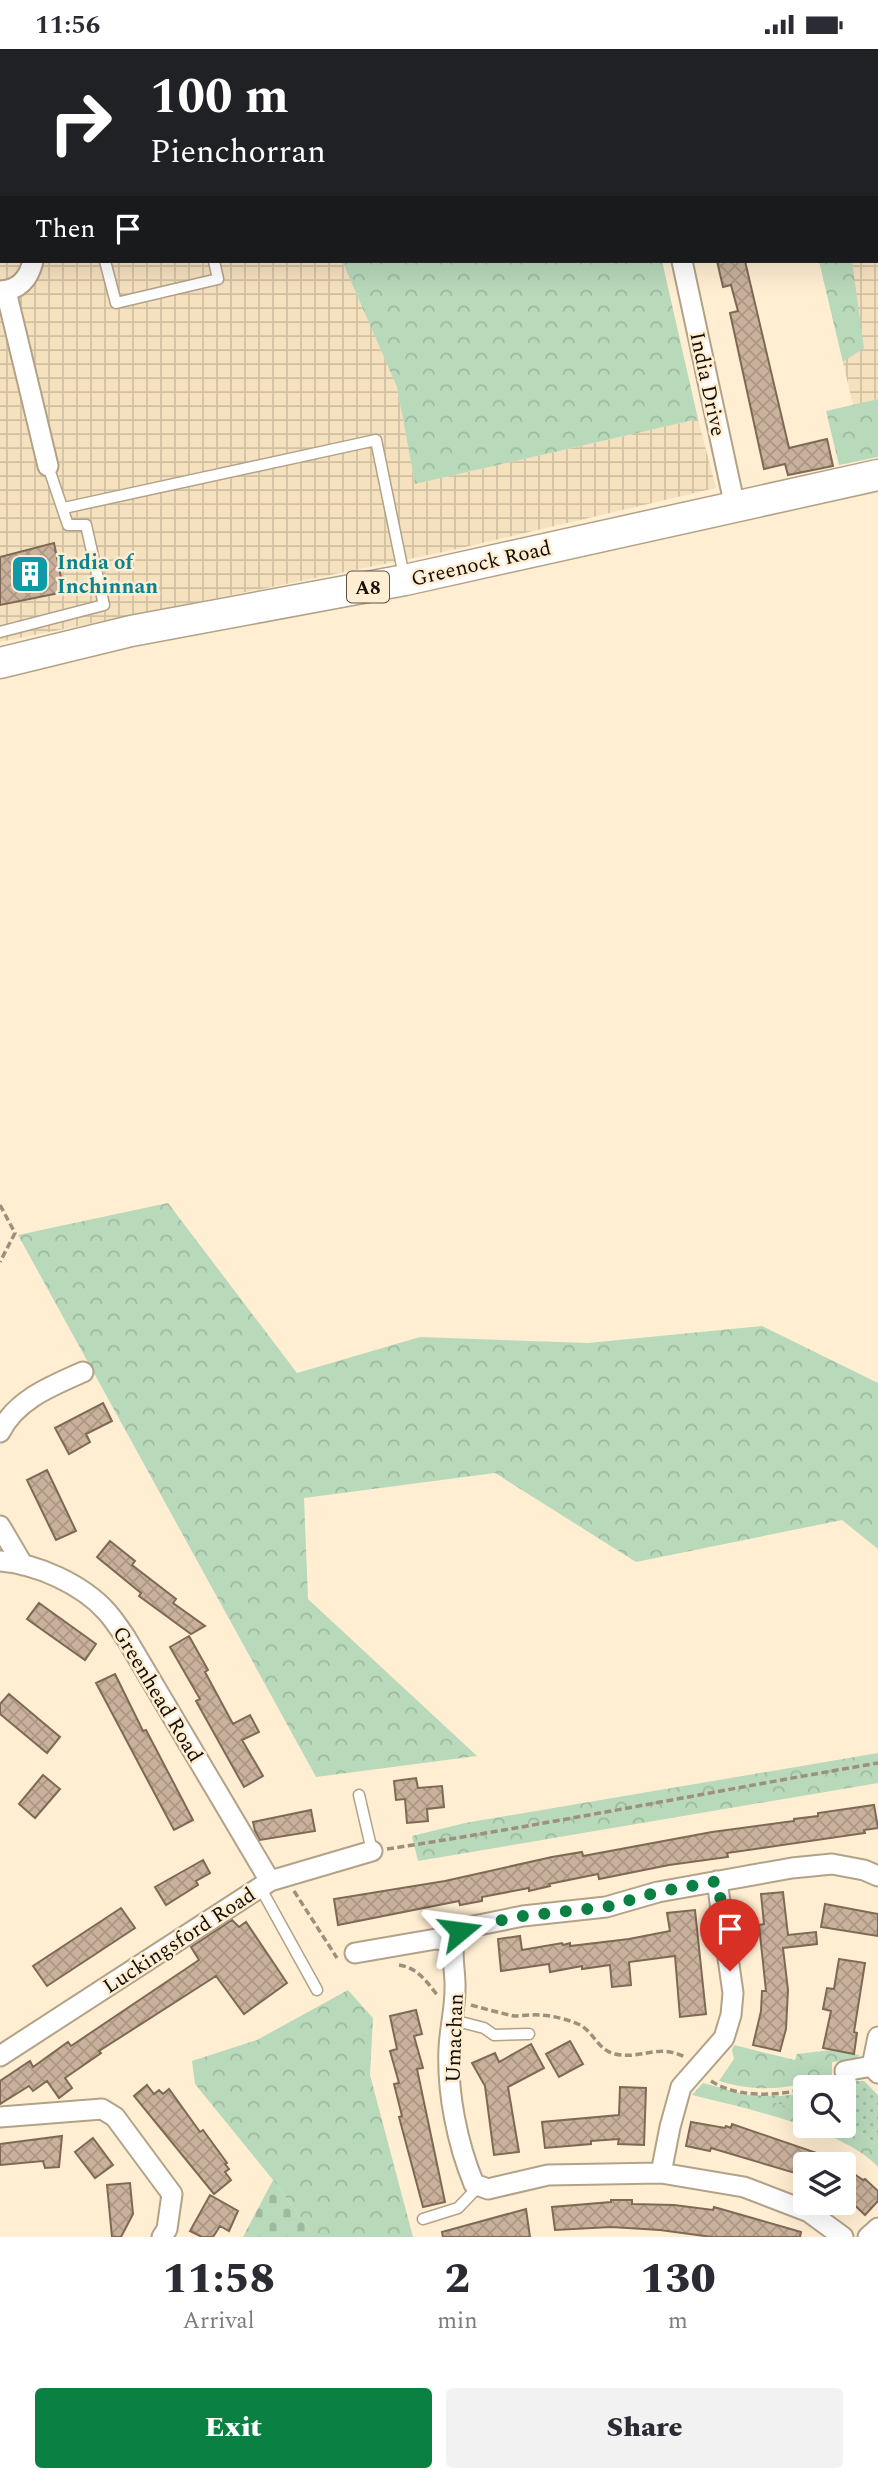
<!DOCTYPE html>
<html lang="en">
<head>
<meta charset="utf-8">
<style>
	:root { --surface:#fff; --page:#f2f2f3; --text:#2b2b33; --muted:#7c7c81; --accent:#0b8043 }
	body { margin:0; font-family:Spectral,serif; background:var(--page); color:var(--text); height:100vh; display:flex; flex-direction:column; font-size:26px; white-space:nowrap }
	* { box-sizing:border-box; margin:0 }
	p { font-size:23px; color:var(--muted) }
	.icon { flex:none; width:38px; height:38px; fill:none; stroke:currentColor; stroke-width:2; stroke-linecap:round; stroke-linejoin:round }
	.map { position:relative; height:2188px; overflow:hidden }
	.side { display:flex; flex-direction:column; background:var(--surface); flex:1 }
	.side>* { flex:none }
	.banner { position:absolute; left:0px; top:0px; width:878px; height:214px; box-shadow:0 7px 28px #0002; background:#202124; color:#fff; overflow:hidden }
	.tools { position:absolute; left:793px; top:2026px; display:grid; gap:14px }
	.tools a { display:grid; place-items:center; width:63px; height:63px; border-radius:7px; background:var(--surface); box-shadow:0 7px 28px #0002; font-size:35px }
	.pin { position:absolute; display:grid; place-items:center; width:60px; height:60px; color:#fff; margin:-72px -30px; border-radius:50% 50% 50% 0; rotate:-45deg; box-shadow:0 0 7px #0007 }
	.pin .icon { rotate:45deg }
	.me { position:absolute; width:77px; margin:-38px; rotate:74deg; stroke-linejoin:round; filter:drop-shadow(0 0 5px #0008) }
	.turn { display:flex; align-items:center; gap:24px; height:147px; padding:0 35px; font-size:32px }
	.turn .icon { width:91px; height:91px; stroke-width:2.5 }
	.turn b { display:block; font-size:49px; line-height:60px }
	.then { display:flex; align-items:center; height:66px; padding:0 35px; background:#0003; gap:14px; font-size:26px }
	.eta { display:flex; justify-content:space-evenly; align-items:center; height:119px; text-align:center }
	.eta b { font-size:42px; font-weight:800; line-height:49px }
	.cta { display:flex; gap:14px; margin-top:auto; padding:14px 35px }
	.cta a { flex:1; height:80px; border-radius:7px; background:var(--accent); color:#fff; font-size:28px; font-weight:800; line-height:80px; text-align:center }
	.cta a+a { background:var(--page); color:var(--text) }
	.status { display:flex; justify-content:space-between; align-items:center; height:49px; padding:0 35px; background:var(--surface); direction:ltr }
	.status svg { height:19px; fill:currentColor }
	.map>svg:first-child { display:block }
</style>
</head>
<body>
<div class="status"><b>11:56</b><svg viewBox="0 0 49 12"><path d="M0 12V9h3v3zM5 12V6h3v6zM10 12V3h3v9zM15 12V0h3v12zM26 1h20v11H26zM47 4h2v5h-2z"/></svg></div>
<div class="map">
<svg width="878" height="2188" viewBox="0 0 878 2188">
	<defs>
		<pattern id="industrial-grid" width="8" height="8" patternUnits="userSpaceOnUse" patternTransform="scale(1.75)"><rect width="8" height="8" fill="#f6e1bf"/><path d="M0 4h8M4 0v8" fill="none" stroke="#d2c0a3"/></pattern>
		<pattern id="grass-dots" width="8" height="8" patternUnits="userSpaceOnUse" patternTransform="scale(1.75)"><rect width="8" height="8" fill="#b9d9bb"/><path d="M2 2h.1M6 6h.1" fill="none" stroke="#9eb99f" stroke-width="1.8" stroke-linecap="round"/></pattern>
		<pattern id="forest-crowns" width="20" height="18" patternUnits="userSpaceOnUse" patternTransform="scale(1.75)"><rect width="20" height="18" fill="#b9d9bb"/><path d="M2 6a3 3 0 1 1 6 0M12 15a3 3 0 1 1 6 0" fill="none" stroke="#9eb99f"/></pattern>
		<pattern id="cemetery-stones" width="16" height="16" patternUnits="userSpaceOnUse" patternTransform="scale(1.75)"><rect width="16" height="16" fill="#b9d9bb"/><path d="M2 7V4a2 2 0 0 1 4 0v3zM10 15v-3a2 2 0 0 1 4 0v3z" fill="#9eb99f"/></pattern>
		<pattern id="building-cross-hatch" width="8" height="8" patternUnits="userSpaceOnUse" patternTransform="scale(1.75)"><rect width="8" height="8" fill="#c9b19c"/><path d="M0 0l8 8M0 8l8-8" fill="none" stroke="#ac9785"/></pattern>
	</defs>
	<rect width="100%" height="100%" fill="#ffeed2"/>
	<path fill="url(#industrial-grid)" d="M0,0L251,2H2V212H342L397,338L415,435L698,370L716,439L448,502L0,593Z
		M769,0H878V350L853,356L819,212H877V2Z"/>
	<path fill="url(#grass-dots)" d="M837,2032H864L878,2046V2097L854,2079L844,2076V2039H823Z
		M805,2044V2062L742,2046L781,2047Z"/>
	<path fill="url(#forest-crowns)" d="M199,0H519V2H199Z
		M342,212H662L698,370L415,435L397,338Z
		M819,212H852L864,299L843,313Z
		M878,350V408L839,416L826,362Z
		M168,1154L297,1324L420,1288L588,1294L762,1277L878,1334V1500L842,1471L636,1513L495,1424L304,1449L308,1550L477,1707L316,1728L18,1186Z
		M878,1704V1734L418,1812L412,1787L465,1774Z
		M348,1941L373,1969L370,2026L413,2188H315L273,2131L195,2035L192,2012L257,1991Z
		M734,1996L795,2011L797,2005L831,2001L860,2006L854,2011L832,2013V2027C789,2039 763,2045 719,2032L734,2010L732,2001Z
		M703,2034L805,2062V2077L844,2076L854,2079L878,2097V2118C845,2081 741,2058 692,2046Z"/>
	<path fill="url(#cemetery-stones)" d="M273,2131L315,2188H243Z"/>
	<path fill="url(#building-cross-hatch)" stroke="#7f6956" stroke-width="2" d="M717,212H745L789,399L827,390L833,417L788,426L785,415L764,420L730,264L738,262L731,236L723,238Z
		M54,494L64,543L0,556V508Z
		M103,1354L112,1372L86,1385L90,1393L69,1405L55,1379Z
		M47,1421L76,1482L56,1491L27,1431Z
		M110,1492L135,1512L132,1516L176,1550L173,1554L205,1577L191,1585L139,1547L141,1544L97,1508Z
		M39,1554L96,1595L85,1611L27,1570Z
		M189,1587L208,1621L205,1623L233,1675L250,1666L259,1683L242,1691L263,1727L244,1738L196,1652L200,1650L170,1598Z
		M115,1625L143,1682L146,1681L193,1771L174,1781L96,1634Z
		M9,1645L60,1688L47,1704L0,1665V1655Z
		M43,1726L60,1740L35,1769L19,1755Z
		M416,1729L418,1739L442,1737L444,1758L427,1760L428,1772L407,1774L405,1750L396,1751L394,1732Z
		M874,1756L878,1779L864,1781L865,1784L727,1804L728,1808L669,1816L599,1830L598,1825L549,1835L550,1837L529,1842V1839L482,1848V1852L460,1856L459,1852L338,1876L334,1850L445,1832L552,1808L582,1803L583,1807L712,1783L794,1772V1770L818,1767V1764Z
		M311,1761L315,1782L260,1791L255,1782L253,1773Z
		M203,1811L210,1824L196,1832L198,1836L166,1856L155,1838Z
		M783,1843L788,1886L816,1883L817,1895L783,1899L788,1941L786,1980L780,2002L753,1996L761,1962L762,1942H766L759,1876L764,1875L761,1845Z
		M825,1855L878,1865V1887L821,1878Z
		M121,1859L135,1879L47,1937L33,1917Z
		M695,1861L706,1965L680,1968L675,1907L629,1913L631,1936L612,1938L610,1916L582,1920V1917L550,1923L549,1915L501,1922L498,1890L520,1887L522,1901L562,1894L563,1896L570,1894V1897L629,1890L670,1882L667,1864Z
		M232,1871L239,1878L246,1873L287,1934L244,1965L216,1927L99,2002L101,2004L65,2029L72,2039L59,2049L47,2032L33,2042L29,2037L0,2055V2032L30,2012L33,2018L68,1993L71,1997L199,1911L191,1898Z
		M839,1910L865,1914L854,1983L857,1984L854,2005L823,1999L831,1962L823,1960L827,1939L834,1940Z
		M416,1961L422,1985L414,1987L423,2019L417,2020L445,2153L423,2158L399,2068L402,2067L394,2035L399,2034L390,2002L397,2000L390,1967Z
		M570,1992L583,2015L559,2028L546,2005Z
		M531,1995L544,2019L508,2038L519,2103L494,2106L485,2037L472,2014L495,2004L499,2013Z
		M147,2036L154,2045L159,2041L163,2045L169,2040L200,2083L203,2081L227,2114L225,2115L229,2120L225,2123L231,2131L214,2145L134,2047Z
		M620,2038L646,2039L644,2096L618,2095L619,2090L591,2092V2095L545,2099L542,2073L619,2066Z
		M691,2073L725,2079L726,2077L731,2079L732,2075L846,2114L845,2116H805V2127L711,2099L710,2102L686,2097Z
		M62,2087L59,2118L45,2119L43,2112L0,2116V2095Z
		M93,2089L113,2116L95,2129L75,2103Z
		M844,2118L863,2131L865,2130L878,2142V2152L865,2166L844,2146Z
		M130,2134L133,2165L121,2188H112L107,2136Z
		M210,2146L238,2162L229,2182L220,2177L213,2188H202L190,2182Z
		M611,2151H632V2155L674,2156L713,2161L714,2158L801,2183L800,2188H712L660,2181L611,2178L555,2181L552,2158L611,2153Z
		M526,2160L530,2188H443L442,2183Z"/>
	<g fill="none" stroke-linecap="round" stroke-linejoin="round">
		<defs>
			<path id="lane" d="M166,0V2
				M105,212L116,254L218,230L214,212
				M64,459L376,391L404,527
				M0,583L104,556L86,476H68L48,417
				M359,1746L372,1802
				M260,1838L317,1941
				M453,1971L484,1979L494,1986L529,1985
				M423,2170L458,2159L479,2137"/>
			<path id="street" d="M637,0V2
				M0,177L2,176
				M682,212L735,458
				M0,242C19,242 29,229 33,212
				M6,242L48,417
				M0,1383C16,1351 51,1337 83,1323
				M0,1477L23,1516
				M0,1512C37,1515 82,1535 107,1563C114,1571 120,1580 126,1589L270,1832
				M355,1904L436,1890L454,1893
				M0,2007L270,1832L372,1802
				M872,2017L878,1988
				M845,2022L872,2017L878,2024
				M0,2068L102,2060L115,2068L172,2145L167,2180L162,2188
				M661,2124L670,2078L681,2038L724,1989L731,1966L733,1944L717,1832
				M843,2188L809,2163L744,2138L661,2124L548,2126L488,2140L474,2135C457,2094 447,2043 449,1999C450,1979 455,1960 455,1940C456,1920 448,1900 459,1882L469,1878L523,1867L606,1858L658,1843L792,1819L832,1815L864,1821L878,1827
				M868,2188L878,2179"/>
			<path id="primary" d="M0,614L131,582L405,531L878,426"/>
		</defs>
		<use href="#lane" stroke="#b2a288" stroke-width="13"/>
		<use href="#street" stroke="#b2a288" stroke-width="23"/>
		<use href="#primary" stroke="#b2a288" stroke-width="33"/>
		<path stroke="#9d917d" stroke-width="3.5" stroke-dasharray="7 3.5" stroke-linecap="butt" d="M0,1156L15,1184L0,1213
			M387,1800C551,1775 714,1742 878,1714
			M294,1842L337,1909
			M399,1916C418,1919 426,1932 438,1947
			M471,1956C485,1960 500,1964 514,1967C519,1967 525,1966 530,1966C546,1965 564,1969 578,1975C594,1982 597,2001 615,2005C641,2011 658,1994 685,2008
			M711,2032C737,2049 776,2047 805,2040
			M809,2039L831,2033"/>
		<use href="#lane" stroke="#fff" stroke-width="10"/>
		<use href="#street" stroke="#fff" stroke-width="19"/>
		<use href="#primary" stroke="#fff" stroke-width="30"/>
	</g>
	<g fill="none" stroke-linecap="round" stroke-linejoin="round">
		<path stroke="#0b8043" stroke-width="12" stroke-dasharray="0 21.6" d="M460,1882L469,1878L523,1867L606,1858L658,1843L718,1832L730,1922"/>
	</g>
	<defs>
		<symbol id="building-square" viewBox="-11 -11 22 22"><rect x="-9" y="-9" width="18" height="18" rx="4" fill="#0f9aa8" stroke="#ffeed2"/><path d="M-4-6H4V6H1V3H-1V6H-4ZM-2.5-4.3h1.7v1.8h-1.7ZM.8-4.3h1.7v1.8H.8ZM-2.5-1h1.7V.8h-1.7ZM.8-1h1.7V.8H.8Z" fill="#fff"/></symbol>
	</defs>
	<g fill-rule="evenodd">
		<use href="#building-square" x="8" y="503" width="44" height="44"/>
	</g>
	<g text-anchor="middle" stroke-width="5" stroke-linejoin="round" paint-order="stroke">
		<rect fill="#ffeed2" stroke="#5a5142" stroke-width="2" x="347" y="522.5" width="42" height="31" rx="5"/>
		<g font-size="19" font-weight="bold" fill="#140e05">
			<text x="368" y="545">A8</text>
		</g>
		<g font-size="21" fill="#140e05" stroke="#ffeed2">
			<text transform="translate(708 335) rotate(78)" y="7">India Drive</text>
			<text transform="translate(481 514) rotate(-13)" y="7">Greenock Road</text>
			<text transform="translate(158 1645) rotate(59)" y="7">Greenhead Road</text>
			<text transform="translate(179 1891) rotate(-33)" y="7">Luckingsford Road</text>
			<text transform="translate(454 1989) rotate(-88)" y="7">Umachan</text>
		</g>
		<g font-size="21" font-weight="bold" fill="#0d838f" stroke="#ffeed2" text-anchor="start">
			<text x="57" y="520">India of<tspan x="57" dy="24">Inchinnan</tspan></text>
		</g>
	</g>
</svg>
<div class="tools">
<a><svg class="icon" aria-label="search" viewBox="0 0 24 24"><circle cx="10" cy="10" r="6"/><path d="M15 15l6 6"/></svg></a>
<a><svg class="icon" aria-label="layers" viewBox="0 0 24 24"><path d="M12 4l9 5-9 5-9-5zM3 14l9 5 9-5"/></svg></a>
</div>
<div class="pin" style="left:730px;top:1922px;background:#d93025"><svg class="icon" aria-label="arrive" viewBox="0 0 24 24"><path d="M6 21V4h12l-3 4 3 4H6"/></svg></div>
<svg class="me" style="left:460px;top:1882px" viewBox="-20 -20 40 40"><path d="M0-17L14 15 0 8-14 15z" fill="#0b8043" stroke="#fff" stroke-width="4"/></svg>
<div class="banner">
<div class="turn"><svg class="icon" aria-label="right" viewBox="0 0 24 24"><path d="M7 20v-9h11M14 6l5 5-5 5"/></svg><div><b>100 m</b>Pienchorran</div></div>
<div class="then">Then<svg class="icon" aria-label="arrive" viewBox="0 0 24 24"><path d="M6 21V4h12l-3 4 3 4H6"/></svg></div>
</div>
</div>
<section class="side">
<div class="eta">
<div><b>11:58</b><p>Arrival</p></div>
<div><b>2</b><p>min</p></div>
<div><b>130</b><p>m</p></div>
</div>
<div class="cta"><a>Exit</a><a>Share</a></div>
</section>
</body>
</html>
